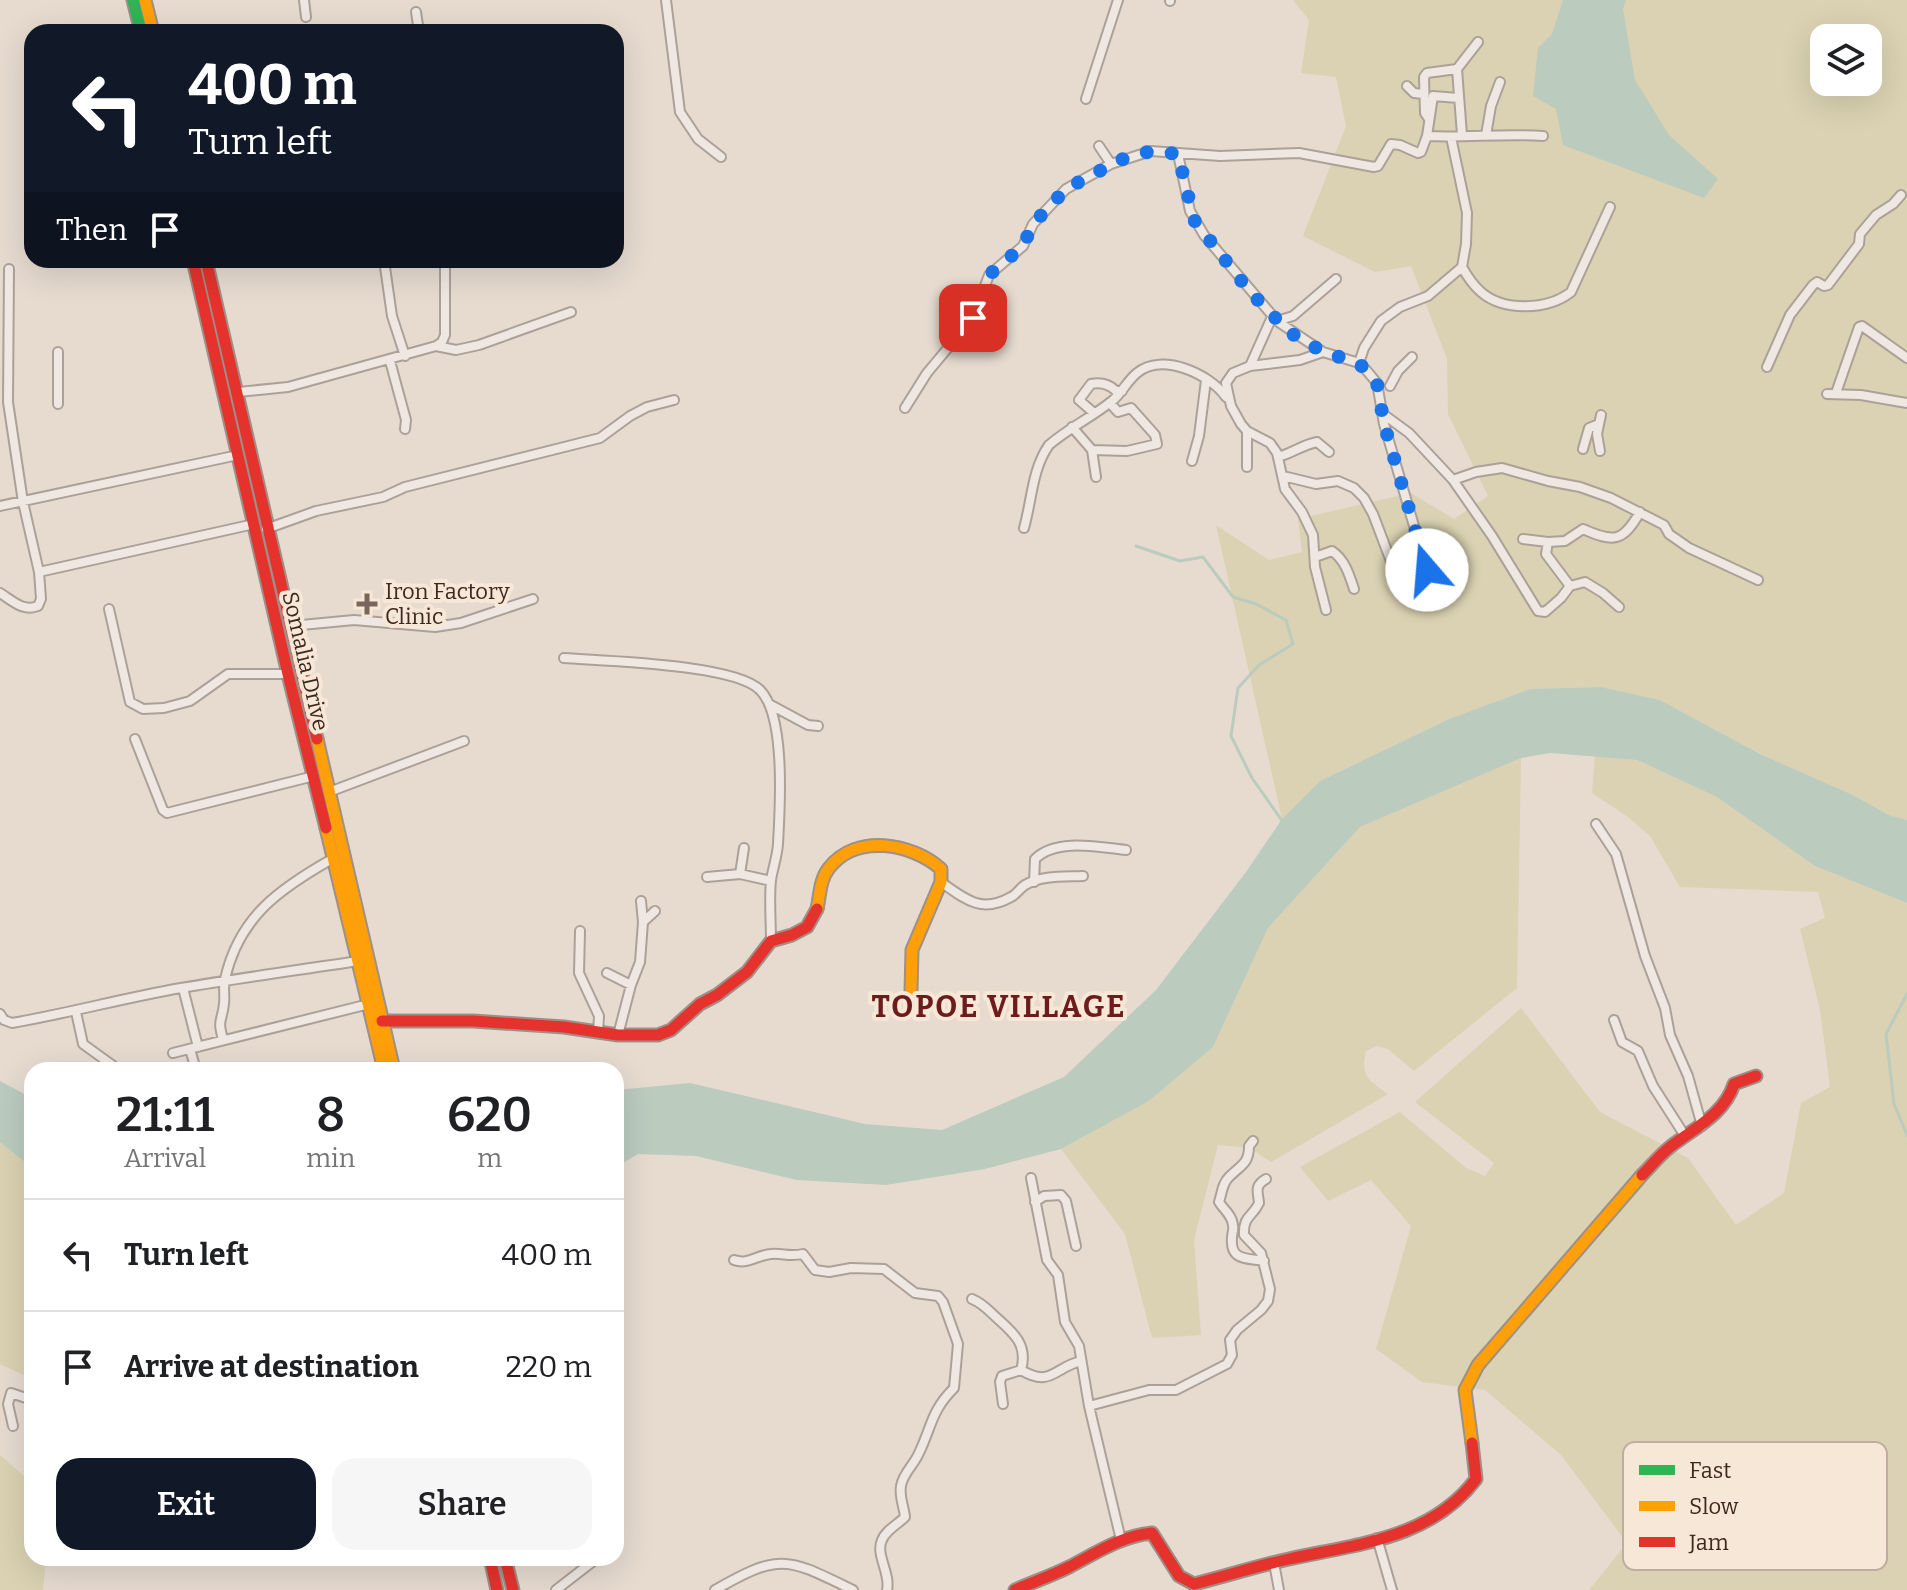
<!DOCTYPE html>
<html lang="en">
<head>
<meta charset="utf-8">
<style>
	:root { --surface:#fff; --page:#f6f6f6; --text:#202124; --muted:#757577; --line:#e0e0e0; --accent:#111827 }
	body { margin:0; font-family:Bitter,serif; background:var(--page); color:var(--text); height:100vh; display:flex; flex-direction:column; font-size:30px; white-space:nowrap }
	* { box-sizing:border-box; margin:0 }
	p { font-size:26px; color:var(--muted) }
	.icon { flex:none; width:44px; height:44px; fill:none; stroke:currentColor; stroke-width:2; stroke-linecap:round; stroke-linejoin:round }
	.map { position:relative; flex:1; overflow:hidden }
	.side { position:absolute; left:24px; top:1062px; width:600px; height:504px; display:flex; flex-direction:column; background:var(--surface); border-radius:24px; box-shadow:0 8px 32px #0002 }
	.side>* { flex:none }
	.guide { position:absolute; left:24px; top:24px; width:600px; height:244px; border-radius:24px; box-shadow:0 8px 32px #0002; background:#111827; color:#fff; overflow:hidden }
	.tools { position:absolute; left:1810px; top:24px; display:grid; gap:16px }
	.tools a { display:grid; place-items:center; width:72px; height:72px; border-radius:16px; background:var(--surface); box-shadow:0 8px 32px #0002; font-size:40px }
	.pin { position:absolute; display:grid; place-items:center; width:68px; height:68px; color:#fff; margin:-34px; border-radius:16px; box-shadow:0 4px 12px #0006 }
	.me { position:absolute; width:88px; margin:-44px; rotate:342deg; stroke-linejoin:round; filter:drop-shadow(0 0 6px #0008) }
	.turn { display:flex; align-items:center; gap:28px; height:168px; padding:0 32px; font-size:36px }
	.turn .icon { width:104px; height:104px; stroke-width:2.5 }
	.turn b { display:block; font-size:56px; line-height:68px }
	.then { display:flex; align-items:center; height:76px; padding:0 32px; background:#0003; gap:16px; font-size:30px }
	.eta { display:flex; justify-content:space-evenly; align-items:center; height:136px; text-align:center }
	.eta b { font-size:48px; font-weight:600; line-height:56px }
	.cta { display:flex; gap:16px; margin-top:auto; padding:16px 32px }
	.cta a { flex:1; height:92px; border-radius:24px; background:var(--accent); color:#fff; font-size:32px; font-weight:600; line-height:92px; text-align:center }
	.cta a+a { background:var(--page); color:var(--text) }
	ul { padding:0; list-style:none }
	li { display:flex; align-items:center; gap:24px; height:112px; padding:0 32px; border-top:2px solid var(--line) }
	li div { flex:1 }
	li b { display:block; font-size:30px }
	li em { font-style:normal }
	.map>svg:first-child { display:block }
</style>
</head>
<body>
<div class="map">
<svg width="1907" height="1590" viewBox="0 0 1907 1590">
	<rect width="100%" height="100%" fill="#e7dbd0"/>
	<path fill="#dad2b2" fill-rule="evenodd" d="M1293,0H1907V820L1889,815L1853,795L1760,754L1660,700L1601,687L1530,689L1449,719L1320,781L1282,819L1216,525L1269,560L1302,552L1298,519L1411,493L1454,519L1488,496L1448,414L1447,359L1411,266L1375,272L1303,236L1346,126L1336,77L1301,73L1309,20ZM1824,38H1868V82H1824Z
		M1595,755L1637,760L1717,797L1815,866L1907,903V1590H1589L1627,1543L1561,1455L1485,1390L1422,1382L1376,1349L1411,1226L1371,1180L1328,1201L1300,1167L1400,1112L1466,1168L1485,1176L1494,1163L1415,1102L1521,1008L1600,1112L1688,1158L1736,1225L1784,1193L1801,1103L1830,1087L1820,1010L1800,929L1825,918L1818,892L1680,887L1650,836L1628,817L1592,793Z
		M1521,758L1517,988L1414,1071L1388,1049L1377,1046L1366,1051C1360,1077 1369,1080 1388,1094L1271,1162L1250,1148L1218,1145L1194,1240L1201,1335L1152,1338L1125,1234L1061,1149L1149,1101L1213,1047L1268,928L1360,827Z
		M0,1142L32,1168V1379L0,1364Z
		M0,1455L32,1483V1558H46L43,1590H0Z"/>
	<path fill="#bbcbbe" d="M1563,0H1626L1623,9L1635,80L1669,135L1718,179L1704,198L1563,145L1556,109L1533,96L1538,48L1552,34Z
		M1601,687L1660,700L1760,754L1853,795L1889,815L1907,820V903L1815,866L1717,797L1637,760L1550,753L1521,758L1360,827L1268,928L1213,1047L1149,1101L1061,1149L985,1169L886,1185L797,1180L696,1156L638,1154L616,1167V1090L690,1083L865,1124L942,1130L1064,1077L1156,990L1246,872L1282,819L1320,781L1449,719L1530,689Z
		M0,1081L32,1098V1168L0,1142Z"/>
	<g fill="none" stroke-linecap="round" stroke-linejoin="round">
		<path stroke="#bbcbbe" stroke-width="3" d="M1136,546L1180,561L1203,557L1233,597L1256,604L1286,620L1293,644L1259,665L1238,688L1231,736L1252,778L1283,822
			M1907,994L1886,1034L1894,1104L1907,1135"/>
		<defs>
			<path id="street" d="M304,0L306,17
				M666,0L680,112L698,139L721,157
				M1170,0V1
				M416,12L419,32
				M1457,69L1462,135
				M1407,86L1414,93L1423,94
				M1086,99L1118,0
				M1429,119L1425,113L1424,77L1427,73L1457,69L1478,42
				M1486,135L1491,106L1500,82
				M1427,136C1466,138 1504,133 1543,136
				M1099,146L1111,164
				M1178,154L1190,211L1204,235L1277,321L1323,352
				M384,260L392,316L405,356
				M1462,267C1467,276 1473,285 1481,292C1504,312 1548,310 1571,292L1610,207
				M1277,321L1293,316L1336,279
				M436,346L456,350L479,345L571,312
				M390,361L406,420L405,429
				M1359,363L1364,348L1381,321L1400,307L1428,296L1462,267L1466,244L1467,213L1451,137
				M1250,366L1272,317
				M1767,367L1790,315L1813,285L1817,282L1824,286L1828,285L1859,244L1860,234L1876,215L1893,204L1901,195
				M1390,386L1398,371L1412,357
				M238,392L288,387L436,346L442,342L445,335V260
				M1836,393L1859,327L1862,326L1907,358
				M1827,394L1861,395L1907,403
				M58,404V352
				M905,408L927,373L973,318L989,275L1023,246L1033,224L1066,189L1111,164L1151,151L1220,156L1299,153L1374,167L1378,166L1391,144L1400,145L1418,153L1421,152L1427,136L1433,96L1458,98
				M1094,413L1079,400L1091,384C1101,382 1109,384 1116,391H1122
				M1383,414L1409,433L1453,480L1476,472L1502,468L1548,481L1580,487L1611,498L1664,525L1669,534L1689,548L1758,580
				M1072,427L1092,450L1096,477
				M1247,431V467
				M1583,449L1589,428L1599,424
				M1092,450L1127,451L1157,444L1155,435L1131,408L1118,412L1110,403
				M1600,451L1597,434L1601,415
				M1278,457C1293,453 1302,445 1317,442L1329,452
				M1192,461L1199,436L1206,380
				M1283,476L1316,484L1338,481L1354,488L1364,498L1373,514L1392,564
				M1453,480L1492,536L1538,611L1545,612L1561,598L1570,586L1546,554L1548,542L1523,539
				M0,506L238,455
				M1024,528C1032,500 1032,469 1049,445C1069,428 1092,417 1112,401C1122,393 1127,381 1137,373C1162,352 1210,374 1226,397
				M266,529L316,511L383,497L405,487L600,438L630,416L647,407L674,400
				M1548,542L1565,541L1583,529C1614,543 1623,542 1640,512
				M1315,557L1332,551C1345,560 1349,574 1354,589
				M39,572L254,524
				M1570,586L1585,582L1603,593L1619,607
				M0,593C13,601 23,612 38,606L41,599L39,572L23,502L8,402L9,269
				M109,609L130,702L143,709L164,708L190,701L228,674H288
				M1326,610L1315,567L1313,535L1302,512L1285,489L1277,453L1270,443L1247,431L1241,424L1231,406L1226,383L1233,373L1250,366L1300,360L1323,352L1359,363L1367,371L1377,383L1384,424L1427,570
				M291,626L354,620L435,627L461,623L533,599
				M564,658C603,661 735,664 760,690C786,716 780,808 778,844C777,857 773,868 771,880C769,900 771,921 771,941
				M769,704L808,725L818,726
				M135,739L163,810L167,813L314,776
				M329,792L464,741
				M1596,824L1616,854L1645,956L1665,1008L1670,1035L1688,1076L1702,1126
				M740,874L744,848
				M707,877L740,874L771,881
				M941,882C965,899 981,914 1011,897C1017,894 1020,888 1025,885C1042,875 1065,877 1083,876
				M1034,882L1035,859C1056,838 1098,847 1126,850
				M641,901L643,922
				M580,931L579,973L599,1016L598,1032
				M607,973L631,985
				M183,988L198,1047
				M76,1012L83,1044L119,1070
				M0,1014L4,1020L12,1023C69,1013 124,998 181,988C240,978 299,970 358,961
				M1614,1020L1622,1042L1638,1051L1653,1086L1685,1136
				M618,1035L631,985L640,962L643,922L655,911
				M223,1039C217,1019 222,1022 224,1004C225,996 223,987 225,979C239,917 279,889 332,859
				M190,1049L196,1070
				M173,1053L369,1004
				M1253,1141L1249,1146C1249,1164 1241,1165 1229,1177C1222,1184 1222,1193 1219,1202C1224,1210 1232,1215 1233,1225C1234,1232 1232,1231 1232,1238C1230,1261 1247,1258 1264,1261
				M1031,1178L1047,1260L1058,1275L1065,1322L1079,1346L1089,1406L1121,1540
				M1035,1202L1044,1196L1061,1195L1066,1201L1076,1246
				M734,1260C748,1265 757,1255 771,1254C783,1253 789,1257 803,1254L815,1270L829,1272L851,1268L884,1269L915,1293L938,1296L943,1302L958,1344L954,1388C931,1411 932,1426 919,1453C914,1465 903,1473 901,1486C899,1496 904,1507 905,1517C898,1524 885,1531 882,1540C875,1554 891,1574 887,1590
				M972,1299C984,1304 989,1311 998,1319C1015,1334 1028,1346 1021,1370
				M1003,1404L1000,1382L1002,1376L1021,1370C1051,1388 1055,1367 1081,1361
				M1089,1406L1149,1390H1176L1227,1364L1232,1355L1230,1340L1237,1330L1261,1310L1268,1301L1270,1289L1261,1253L1244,1235C1243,1215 1253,1217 1259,1203C1258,1191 1254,1186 1266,1179
				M13,1426L8,1404L11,1393L32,1400
				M1377,1538L1392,1590
				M1274,1563L1279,1590
				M556,1590L596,1559
				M715,1590C781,1552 787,1558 853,1590"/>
			<path id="fast" d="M133,0L141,32"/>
			<path id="slow" d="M145,0L153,32
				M317,739L394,1070
				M326,828L384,1070
				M817,909C820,895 820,879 829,868C856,833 912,843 941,869V882L912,950L911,992
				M1472,1443L1465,1390L1478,1365L1642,1175"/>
			<path id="jam" d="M193,260L288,674L326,828
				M206,260L317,739
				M382,1021H473L564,1027L618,1035H658L671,1030L700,1004L717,995L747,972L771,941L792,935L807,927L817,909
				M1642,1175C1651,1166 1660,1155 1670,1147C1694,1128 1724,1115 1734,1084L1756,1076
				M490,1558L497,1590
				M505,1558L513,1590
				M1015,1590C1033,1582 1051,1576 1069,1567C1096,1553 1121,1536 1152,1533L1179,1576L1194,1584C1226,1576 1257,1566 1289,1559C1357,1544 1431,1539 1476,1479L1472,1443"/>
		</defs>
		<use href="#street" stroke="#aca198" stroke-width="12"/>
		<use href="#fast" stroke="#9c9088" stroke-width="15"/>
		<use href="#slow" stroke="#9c9088" stroke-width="15"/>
		<use href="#jam" stroke="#9c9088" stroke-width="15"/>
		<use href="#street" stroke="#efe8e2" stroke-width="8"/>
		<use href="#fast" stroke="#30b455" stroke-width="11"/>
		<use href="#slow" stroke="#ff9f0a" stroke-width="11"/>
		<use href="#jam" stroke="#e5322d" stroke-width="11"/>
	</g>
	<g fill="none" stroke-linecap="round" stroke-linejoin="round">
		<path stroke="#1a73e8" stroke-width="14" stroke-dasharray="0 25.2" d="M973,318L989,275L1023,246L1033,224L1066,189L1120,160L1151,151L1178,154L1194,220L1250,292L1289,332L1323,352L1359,363L1377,383L1384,424L1427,570"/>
	</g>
	<path fill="#78665d" stroke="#f7e7d6" stroke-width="3" d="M363 592h8v8h8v8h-8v8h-8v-8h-8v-8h8z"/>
	<g text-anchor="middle" stroke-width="8" stroke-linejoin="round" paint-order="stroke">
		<g font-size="22" fill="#3d271f" stroke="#f7e7d6" text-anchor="start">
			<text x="385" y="599">Iron Factory<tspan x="385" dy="25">Clinic</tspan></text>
		</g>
		<g font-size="22" fill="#3d271f" stroke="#f7e7d6">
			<text transform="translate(306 661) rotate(77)" y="8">Somalia Drive</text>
		</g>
		<g font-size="30" font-weight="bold" letter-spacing="2" fill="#6c1c1c" stroke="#f7e7d6">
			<text x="999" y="1017">TOPOE VILLAGE</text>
		</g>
	</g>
	<rect x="1623" y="1442" width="264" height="128" rx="12" fill="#f7e7d6" stroke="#bfad9f" stroke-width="2"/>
	<rect x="1639" y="1465" width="36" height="10" fill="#30b455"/>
	<rect x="1639" y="1501" width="36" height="10" fill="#ff9f0a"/>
	<rect x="1639" y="1537" width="36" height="10" fill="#e5322d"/>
	<g font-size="22" fill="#3d271f">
		<text x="1689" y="1478">Fast</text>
		<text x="1689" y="1514">Slow</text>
		<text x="1689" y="1550">Jam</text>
	</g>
</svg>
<div class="tools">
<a><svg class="icon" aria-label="layers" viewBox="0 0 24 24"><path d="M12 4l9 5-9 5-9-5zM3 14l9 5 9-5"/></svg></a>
</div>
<div class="pin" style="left:973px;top:318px;background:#d93025"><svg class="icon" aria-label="arrive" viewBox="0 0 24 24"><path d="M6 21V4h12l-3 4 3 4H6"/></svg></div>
<svg class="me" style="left:1427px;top:570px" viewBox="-20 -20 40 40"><circle r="19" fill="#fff"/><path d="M0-13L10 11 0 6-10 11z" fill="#1a73e8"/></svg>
<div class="guide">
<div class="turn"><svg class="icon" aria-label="left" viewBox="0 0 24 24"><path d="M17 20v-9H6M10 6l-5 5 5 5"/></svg><div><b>400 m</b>Turn left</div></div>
<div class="then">Then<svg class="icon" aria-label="arrive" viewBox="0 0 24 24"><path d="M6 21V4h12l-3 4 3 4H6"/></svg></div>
</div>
<section class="side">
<div class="eta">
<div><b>21:11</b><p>Arrival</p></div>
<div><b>8</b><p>min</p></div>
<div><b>620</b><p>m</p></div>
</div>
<ul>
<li><svg class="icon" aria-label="left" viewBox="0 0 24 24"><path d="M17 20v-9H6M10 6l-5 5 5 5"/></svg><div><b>Turn left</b></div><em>400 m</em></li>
<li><svg class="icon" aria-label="arrive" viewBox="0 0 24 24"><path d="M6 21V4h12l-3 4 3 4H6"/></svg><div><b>Arrive at destination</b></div><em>220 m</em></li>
</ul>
<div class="cta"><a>Exit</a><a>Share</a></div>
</section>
</div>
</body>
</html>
